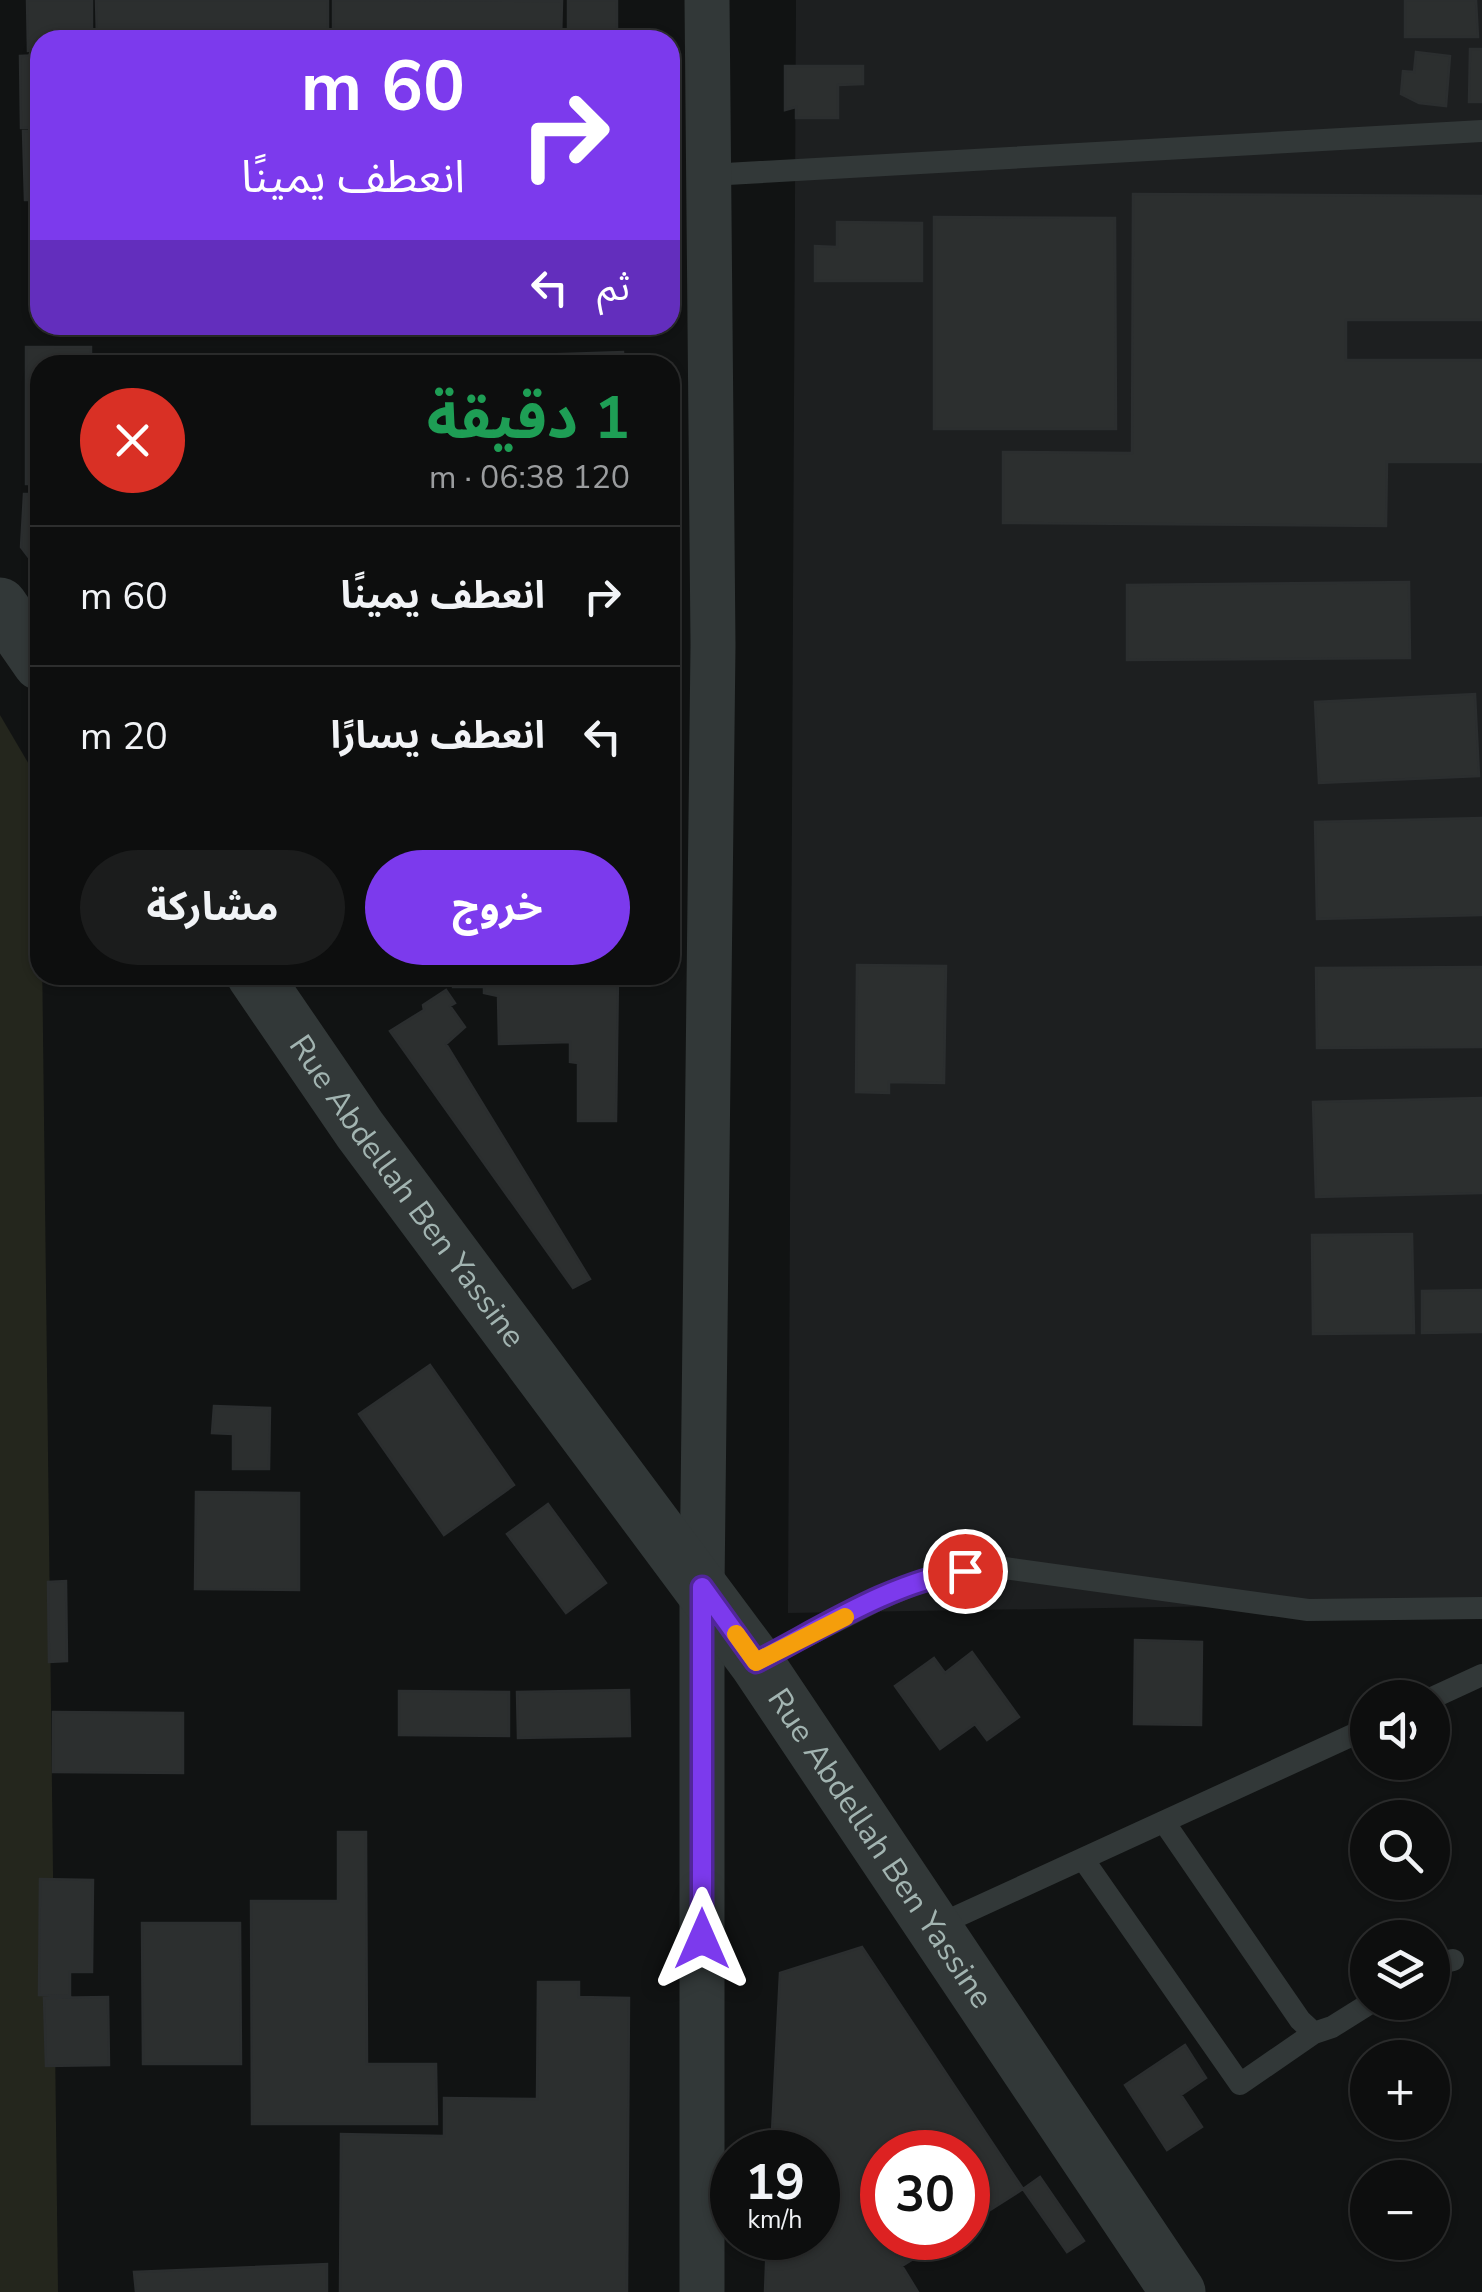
<!DOCTYPE html>
<html lang="ar">
<head>
<meta charset="utf-8">
<style>
	:root { --surface:#0d0e0e; --page:#1b1c1c; --text:#f1f3f6; --muted:#9a9c9e; --line:#2d2e2e; --accent:#7c3aed }
	body { margin:0; font-family:"Nunito Sans","Noto Sans Arabic",sans-serif; background:var(--page); color:var(--text); direction:rtl; height:100vh; display:flex; flex-direction:column; font-size:38px; white-space:nowrap }
	* { box-sizing:border-box; margin:0 }
	p { font-size:32px; color:var(--muted) }
	.icon { flex:none; width:55px; height:55px; fill:none; stroke:currentColor; stroke-width:2; stroke-linecap:round; stroke-linejoin:round }
	.map { position:relative; flex:1; overflow:hidden; direction:ltr }
	.drawer { position:absolute; left:30px; top:355px; width:650px; height:630px; display:flex; flex-direction:column; background:var(--surface); border-radius:30px; box-shadow:0 2px 8px #0004,0 0 0 2px var(--line); direction:rtl }
	.drawer>* { flex:none }
	.banner { position:absolute; left:30px; top:30px; width:650px; height:305px; border-radius:30px; box-shadow:0 2px 8px #0004,0 0 0 2px var(--line); direction:rtl; background:#7c3aed; color:#fff; overflow:hidden }
	.tools { position:absolute; left:1350px; top:1680px; display:grid; gap:20px }
	.tools a { display:grid; place-items:center; width:100px; height:100px; border-radius:50%; background:var(--surface); box-shadow:0 2px 8px #0004,0 0 0 2px var(--line); font-size:50px }
	.speed { position:absolute; left:710px; top:2130px; display:flex; gap:20px; font-size:50px; font-weight:700; text-align:center }
	.speed>* { display:grid; place-content:center; width:130px; height:130px; border-radius:50%; background:var(--surface); box-shadow:0 2px 8px #0004,0 0 0 2px var(--line); line-height:1 }
	.speed small { font-size:25px; font-weight:400 }
	.speed .limit { border:15px solid #d22; background:#fff; color:#111 }
	.pin { position:absolute; display:grid; place-items:center; width:85px; height:85px; color:#fff; margin:-42px; border:5px solid #fff; border-radius:50%; box-shadow:0 2px 10px #0007 }
	.me { position:absolute; width:110px; margin:-55px; rotate:0deg; stroke-linejoin:round; filter:drop-shadow(0 0 8px #0008) }
	.turn { display:flex; align-items:center; gap:35px; height:210px; padding:0 50px; font-size:45px }
	.turn .icon { width:130px; height:130px; stroke-width:2.5 }
	.turn b { display:block; font-size:70px; line-height:85px }
	.then { display:flex; align-items:center; height:95px; padding:0 50px; background:#0003; gap:20px; font-size:38px }
	.round { display:grid; place-items:center; flex:none; width:105px; height:105px; border-radius:52px; background:var(--page) }
	.overview { display:flex; align-items:center; justify-content:space-between; height:170px; padding:0 50px }
	h1 { font-size:60px; font-weight:700; line-height:75px; color:#1e9e55 }
	.action { display:flex; gap:20px; margin-top:auto; padding:20px 50px }
	.action a { flex:1; height:115px; border-radius:60px; background:var(--accent); color:#fff; font-size:40px; font-weight:700; line-height:115px; text-align:center }
	.action a+a { background:var(--page); color:var(--text) }
	ul { padding:0; list-style:none }
	li { display:flex; align-items:center; gap:30px; height:140px; padding:0 50px; border-top:2px solid var(--line) }
	li div { flex:1 }
	li b { display:block; font-size:38px }
	li em { font-style:normal }
	.map>svg:first-child { display:block }
</style>
</head>
<body>
<div class="map">
<svg width="1482" height="2292" viewBox="0 0 1482 2292">
	<rect width="100%" height="100%" fill="#111313"/>
	<path fill="#1d1f20" d="M796,0H1482V1602L788,1613Z"/>
	<path fill="#24261d" d="M0,715L40,783L58,2292H0Z"/>
	<path fill="#2c2f2f" stroke="#2b2e2f" stroke-width="2.5" d="M27,0H92V40H40V50L28,51Z
		M96,0H328V40H97Z
		M333,0L562,1L561,40H333Z
		M568,0H617V40H568Z
		M1405,0H1476L1478,37H1405Z
		M1470,49H1482V102H1469Z
		M1416,52L1450,56L1446,106L1419,103L1401,94L1403,71L1414,72Z
		M40,55V128H21L20,56Z
		M785,66H863V84L838,85V118H796V107L785,110Z
		M23,131H40V200H25Z
		M1133,194L1482,196V320H1346V360H1482V462H1387L1386,526L1003,523V452L1132,453Z
		M934,217L1115,218L1116,429H934Z
		M837,222L922,223V281H815V246L837,247Z
		M26,347H91V365H40V484H26Z
		M623,352L624,365H534V355Z
		M24,494H40V572L21,547Z
		M1409,582L1410,658L1127,660V585Z
		M1475,694L1479,776L1319,783L1315,702Z
		M1482,818V915L1317,919L1315,822Z
		M857,965L946,966L944,1083L889,1082V1093L856,1092Z
		M1482,967V1047L1317,1048L1316,968Z
		M453,975H618L616,1121H578V1063L570,1062V1042L499,1044L498,996L484,993V987H453Z
		M446,990L455,1003L450,1006L465,1027L446,1044L590,1279L573,1288L390,1031L424,1010L423,1005Z
		M1482,1098V1193L1316,1197L1313,1102Z
		M1412,1234L1414,1333L1313,1334L1312,1235Z
		M1482,1290V1332L1422,1333V1291Z
		M430,1365L514,1485L444,1535L359,1414Z
		M214,1406L270,1408L269,1469H233V1434L212,1433Z
		M196,1492L299,1493V1590L195,1589Z
		M548,1504L606,1583L566,1613L507,1534Z
		M66,1581L67,1661L49,1662L48,1582Z
		M1135,1640L1202,1642L1201,1725L1134,1724Z
		M972,1652L1019,1717L987,1740L975,1724L940,1749L895,1686L934,1658L945,1673Z
		M629,1690L630,1736L518,1738L517,1692Z
		M399,1691L509,1692V1736L399,1735Z
		M53,1712L183,1713V1773L53,1772Z
		M338,1832H366L367,2064H436L437,2124H252L251,1901H338Z
		M40,1879L93,1880L92,1972H70V1996L39,1995Z
		M142,1923H240L241,2064H143Z
		M862,1947L1023,2189L968,2224V2152H882V2238H947L902,2266L918,2292H765L767,2238H818V2152H771L780,1973Z
		M538,1982H579V1997L629,1998L627,2292H340L341,2134L444,2136V2098L537,2099Z
		M108,1997L109,2065L46,2066L44,1998Z
		M1185,2045L1206,2078L1181,2095L1202,2127L1167,2150L1125,2085Z
		M1040,2177L1084,2241L1067,2252L1023,2189Z
		M327,2264V2292H136L134,2272Z"/>
	<g fill="none" stroke-linecap="round" stroke-linejoin="round">
		<path stroke="#323838" stroke-width="22" d="M709,175L1482,131
			M756,1662L878,1600L934,1576L997,1567L1308,1610L1482,1608
			M1432,1698L1482,1675
			M1164,1822L1300,2020L1314,2033
			M1083,1859L1240,2084L1314,2033L1332,2027L1372,2002
			M934,1927L1368,1728
			M1432,1965L1453,1960"/>
		<path stroke="#323838" stroke-width="45" d="M702,2292V1587L713,645L707,0"/>
		<g stroke="#323838" stroke-width="55">
			<path d="M0,605L40,663"/>
			<path id="s1" d="M254,975L360,1130L756,1662L1178,2292"/>
		</g>
	</g>
	<g fill="none" stroke-linecap="round" stroke-linejoin="round">
		<defs>
			<path id="route" d="M702,1939V1587L756,1662C822,1628 891,1582 965,1571"/>
		</defs>
		<use href="#route" stroke="#51269a" stroke-width="25"/>
		<use href="#route" stroke="#7c3aed" stroke-width="18"/>
		<path stroke="#f59e0b" stroke-width="18" d="M736,1634L756,1662L845,1617"/>
	</g>
	<g text-anchor="middle" stroke-width="8" stroke-linejoin="round" paint-order="stroke">
		<g font-size="32" fill="#a2b4b1" stroke="#0c0d0e">
			<text dy="11" stroke="none"><textPath href="#s1" startOffset="265">Rue Abdellah Ben Yassine</textPath></text>
			<text dy="11" stroke="none"><textPath href="#s1" startOffset="1075">Rue Abdellah Ben Yassine</textPath></text>
		</g>
	</g>
</svg>
<div class="tools">
<a><svg class="icon" aria-label="sound" viewBox="0 0 24 24"><path d="M4 9h4l5-4v14l-5-4H4zM17 9q2 3 0 6"/></svg></a>
<a><svg class="icon" aria-label="search" viewBox="0 0 24 24"><circle cx="10" cy="10" r="6"/><path d="M15 15l6 6"/></svg></a>
<a><svg class="icon" aria-label="layers" viewBox="0 0 24 24"><path d="M12 4l9 5-9 5-9-5zM3 14l9 5 9-5"/></svg></a>
<a>+</a>
<a>−</a>
</div>
<div class="speed"><div>19<small>km/h</small></div><div class="limit">30</div></div>
<div class="pin" style="left:965px;top:1571px;background:#d93025"><svg class="icon" aria-label="arrive" viewBox="0 0 24 24"><path d="M6 21V4h12l-3 4 3 4H6"/></svg></div>
<svg class="me" style="left:702px;top:1939px" viewBox="-20 -20 40 40"><path d="M0-17L14 15 0 8-14 15z" fill="#7c3aed" stroke="#fff" stroke-width="4"/></svg>
<div class="banner">
<div class="turn"><svg class="icon" aria-label="right" viewBox="0 0 24 24"><path d="M7 20v-9h11M14 6l5 5-5 5"/></svg><div><b>60 m</b>انعطف يمينًا</div></div>
<div class="then">ثم<svg class="icon" aria-label="left" viewBox="0 0 24 24"><path d="M17 20v-9H6M10 6l-5 5 5 5"/></svg></div>
</div>
<section class="drawer">
<div class="overview"><div><h1>1 دقيقة</h1><p>120 m · 06:38</p></div><a class="round" style="background:#d93025;color:#fff"><svg class="icon" aria-label="close" viewBox="0 0 24 24"><path d="M6 6l12 12M18 6L6 18"/></svg></a></div>
<ul>
<li><svg class="icon" aria-label="right" viewBox="0 0 24 24"><path d="M7 20v-9h11M14 6l5 5-5 5"/></svg><div><b>انعطف يمينًا</b></div><em>60 m</em></li>
<li><svg class="icon" aria-label="left" viewBox="0 0 24 24"><path d="M17 20v-9H6M10 6l-5 5 5 5"/></svg><div><b>انعطف يسارًا</b></div><em>20 m</em></li>
</ul>
<div class="action"><a>خروج</a><a>مشاركة</a></div>
</section>
</div>
</body>
</html>
